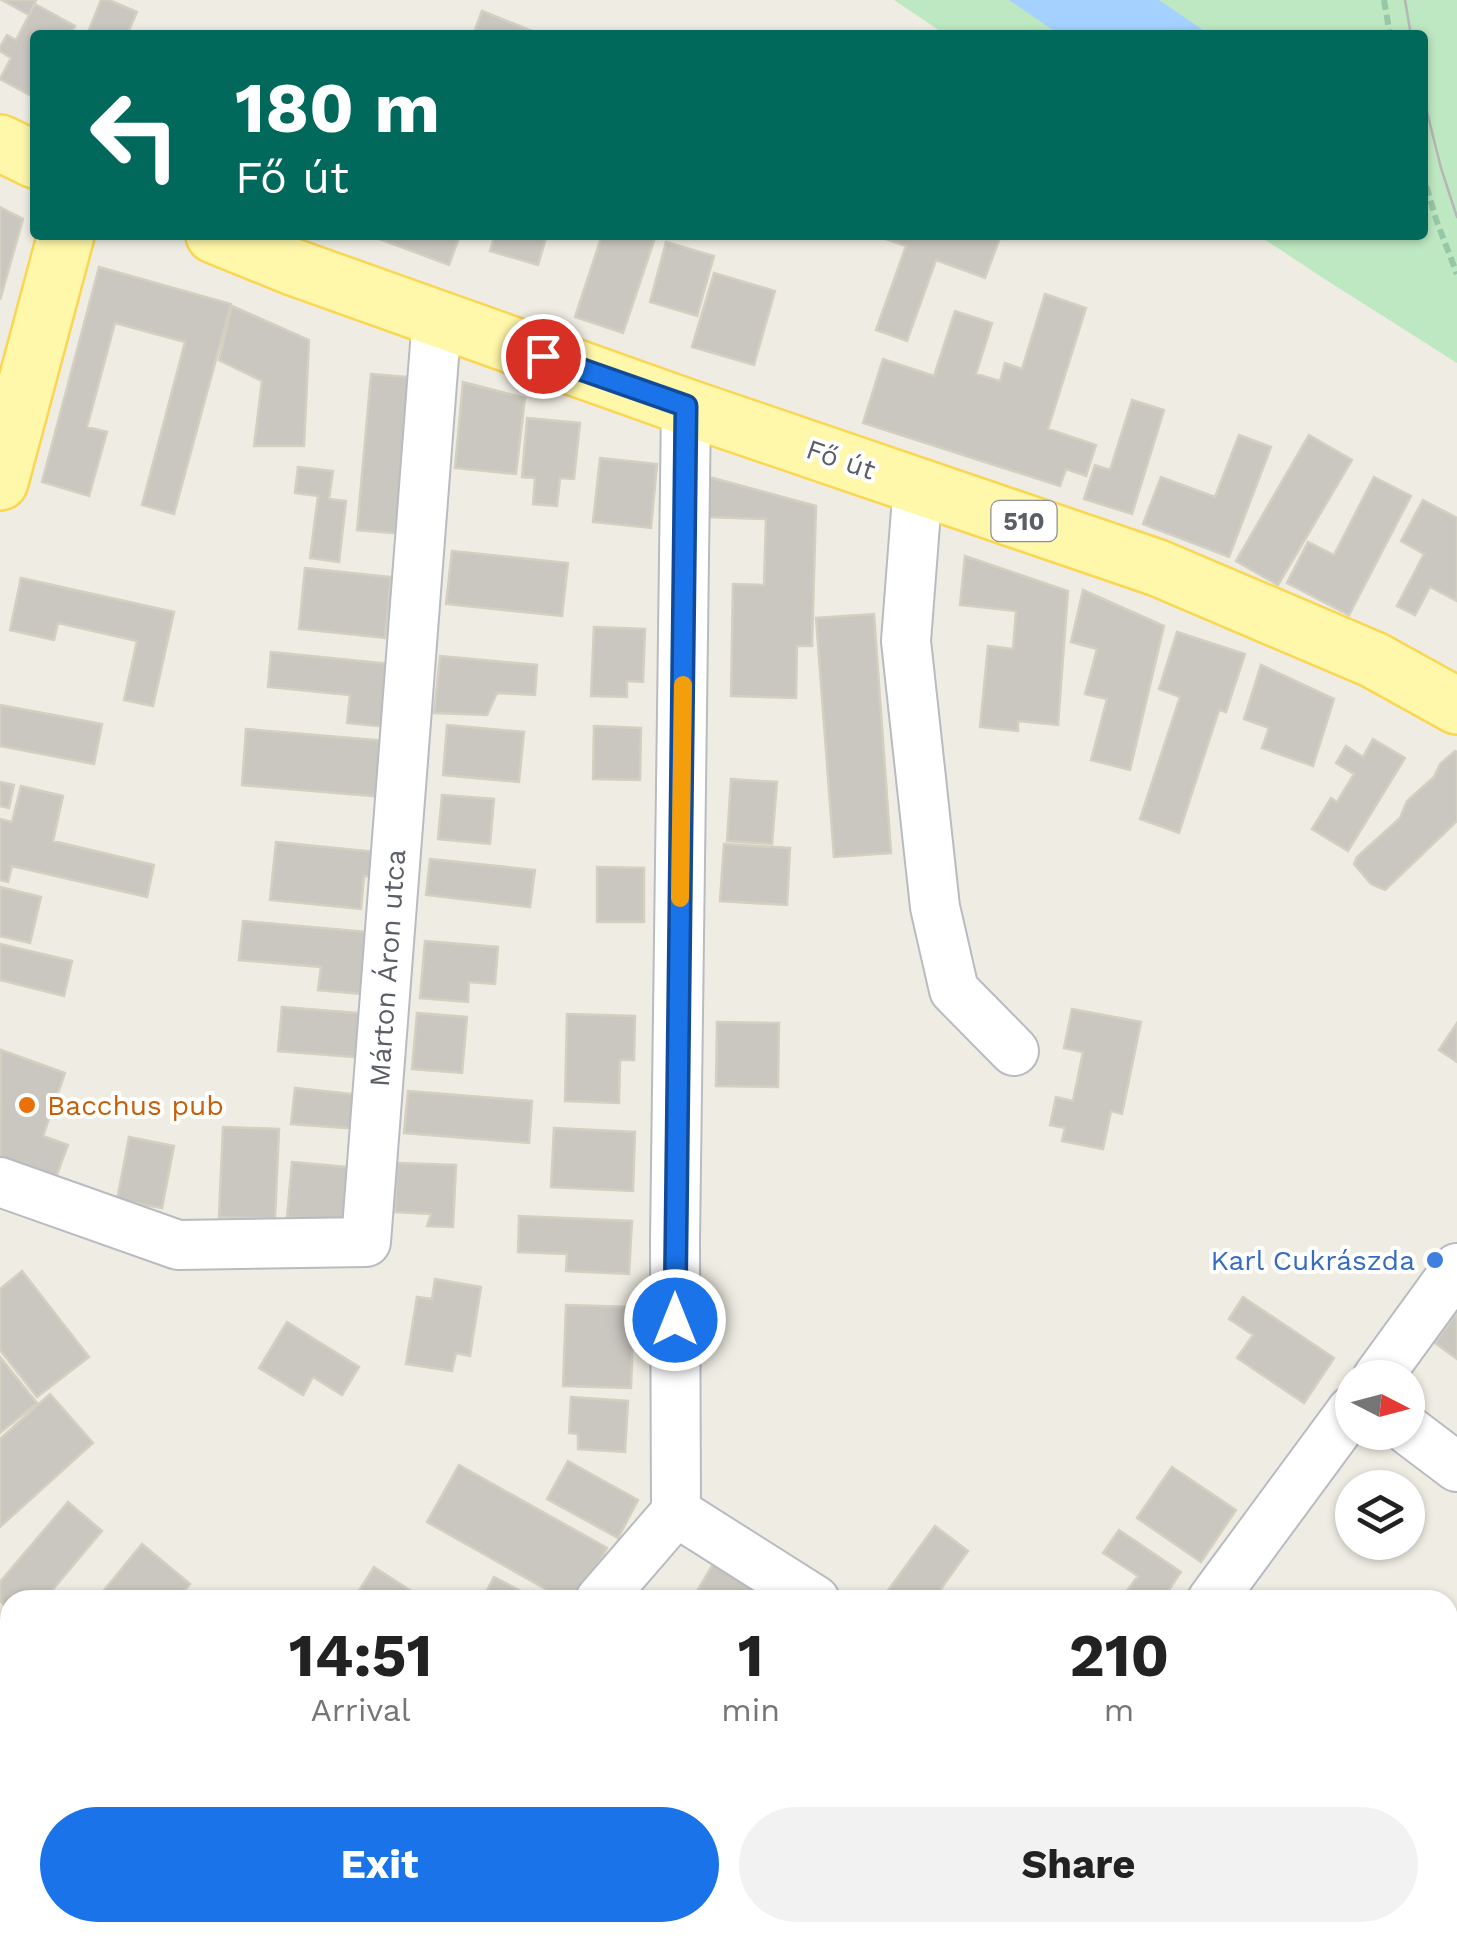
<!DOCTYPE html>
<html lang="en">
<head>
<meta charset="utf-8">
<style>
	:root { --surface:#fff; --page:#f2f2f2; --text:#222; --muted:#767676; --accent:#1a73e8 }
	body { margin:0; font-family:"Work Sans",sans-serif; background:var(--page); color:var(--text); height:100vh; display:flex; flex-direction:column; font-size:38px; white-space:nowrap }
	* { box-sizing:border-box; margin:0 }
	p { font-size:32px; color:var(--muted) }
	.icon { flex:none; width:55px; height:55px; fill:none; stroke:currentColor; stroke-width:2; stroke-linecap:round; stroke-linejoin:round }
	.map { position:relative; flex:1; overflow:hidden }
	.sheet { position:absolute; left:0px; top:1590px; width:1458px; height:352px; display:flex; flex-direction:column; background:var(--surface); border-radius:30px 30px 0 0; box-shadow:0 2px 8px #0004 }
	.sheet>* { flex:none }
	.guide { position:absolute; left:30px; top:30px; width:1398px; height:210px; border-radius:10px; box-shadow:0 2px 8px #0004; background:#00695c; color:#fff; overflow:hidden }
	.needle { width:65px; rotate:96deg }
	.controls { position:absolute; left:1335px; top:1360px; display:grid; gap:20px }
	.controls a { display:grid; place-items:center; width:90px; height:90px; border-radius:50%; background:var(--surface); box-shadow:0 2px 8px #0004; font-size:50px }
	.pin { position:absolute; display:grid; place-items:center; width:85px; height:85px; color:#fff; margin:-42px; border:5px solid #fff; border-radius:50%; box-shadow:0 2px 10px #0007 }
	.me { position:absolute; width:110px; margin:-55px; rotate:0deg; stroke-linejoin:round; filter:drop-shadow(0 0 8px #0008) }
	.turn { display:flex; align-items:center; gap:35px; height:210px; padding:0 40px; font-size:45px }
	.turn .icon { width:130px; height:130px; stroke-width:2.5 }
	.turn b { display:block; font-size:70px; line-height:85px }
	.eta { display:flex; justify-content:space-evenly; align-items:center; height:170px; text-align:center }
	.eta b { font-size:60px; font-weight:700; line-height:70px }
	.button { display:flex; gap:20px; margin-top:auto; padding:20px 40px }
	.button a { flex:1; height:115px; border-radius:60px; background:var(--accent); color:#fff; font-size:40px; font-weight:700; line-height:115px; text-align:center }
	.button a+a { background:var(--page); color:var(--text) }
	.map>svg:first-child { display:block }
</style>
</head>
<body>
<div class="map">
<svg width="1457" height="1941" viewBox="0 0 1457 1941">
	<rect width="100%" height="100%" fill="#efede3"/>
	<path fill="#bee8c1" d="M894,0H1457V363L1323,278L1258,235H1422V35H946Z"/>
	<path fill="#a4d1ff" d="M1009,0H1159L1203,30L1207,35H1060Z"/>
	<path fill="#cac7c0" stroke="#d4d0c1" stroke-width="2.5" d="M2,0H36L29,15Z
		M101,0H109L137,12L127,35H87Z
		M35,4L75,26L70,35H35V98L0,79L11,58L0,51V47L7,35L16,40Z
		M482,11L540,34V35H473Z
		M0,207L23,219L0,300Z
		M369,235H460L449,265Z
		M495,235H547L538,265L490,251Z
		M602,235H656L623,333L575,317Z
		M884,235H1001L985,278L936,260L907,341L876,330L906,246L883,238Z
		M666,242L714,256L697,316L650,302Z
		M99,267L231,304L174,514L142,505L185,342L115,323L87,427L107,432L89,496L42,482Z
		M714,273L775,291L754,365L692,347Z
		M1045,294L1086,308L1048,429L1096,445L1086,476L1066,469L1060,486L863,423L883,359L934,376L955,311L992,323L976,374L1000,381L1005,363L1022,369Z
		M232,306L309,340L304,446H254L262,381L219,360Z
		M371,374L429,379L416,535L357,530Z
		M463,382L525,398L516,474L455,468Z
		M1132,400L1164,410L1132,514L1084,499L1095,465L1110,470Z
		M527,418L580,423L574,479L560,478L557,506L533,504L535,478L522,477Z
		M1239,435L1271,447L1229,557L1143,524L1161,477L1215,497Z
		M1309,435L1352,460L1278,585L1236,561Z
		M600,458L657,464L651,528L593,522Z
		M298,467L333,471L329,499L346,501L339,562L310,558L318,496L295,493Z
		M709,477L816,506L812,646H797L796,698L731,696L733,584L764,585L766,519L708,517Z
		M1374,477L1411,496L1349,615L1287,583L1308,542L1334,555Z
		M1423,500L1457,518V601L1430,587L1415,615L1397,606L1424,554L1401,541Z
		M452,551L568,563L562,616L446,604Z
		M965,556L1068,591L1058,725L1018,721V731L980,727L988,646L1013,649L1016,611L960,605Z
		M305,568L391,577L385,638L299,629Z
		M21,578L174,612L153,706L124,700L137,641L58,623L54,640L10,630Z
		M1083,590L1164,626L1130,770L1091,760L1107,699L1085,694L1097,649L1071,642Z
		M874,614L891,853L834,857L816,618Z
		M594,627L645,629L643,682L627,681V697L591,696Z
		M1177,632L1245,654L1226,712L1219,710L1179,833L1140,819L1180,697L1159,689Z
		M271,652L402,665L396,728L347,723L350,695L268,687Z
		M440,656L537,665L535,695L497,693L487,715L434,713Z
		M1261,665L1334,699L1313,766L1262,748L1269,728L1244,719Z
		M0,705L102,724L94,764L0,746Z
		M447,725L524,732L519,782L443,775Z
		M594,726L641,728L640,780L593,779Z
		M246,729L398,742L394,798L242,785Z
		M1373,739L1405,758L1348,851L1312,829L1331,798L1337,802L1354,774L1336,763L1346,746L1363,757Z
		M1455,751L1457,752V821L1385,890L1371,884L1354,864L1357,857L1400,818L1407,801L1434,777L1440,764Z
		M731,779L777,782L772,844L727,841Z
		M0,782L14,785L9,808L0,806Z
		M21,786L63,796L53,841L154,865L147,897L12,866L8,882L0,880V819L12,822Z
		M442,795L494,799L490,844L438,839Z
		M276,842L387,853L384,879L364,876L361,909L270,900Z
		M724,844L790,848L787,905L720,901Z
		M430,859L535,870L530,907L426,895Z
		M597,867L644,868V922H597Z
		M0,887L41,897L30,943L0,936Z
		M243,921L378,933L372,995L318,990L321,967L239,960Z
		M425,941L498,947L495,984L469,982L468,1002L420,998Z
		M0,944L72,961L64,996L0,980Z
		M282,1007L370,1014L366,1058L278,1051Z
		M1072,1009L1141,1022L1122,1114L1111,1111L1103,1149L1062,1141L1065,1128L1050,1125L1056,1097L1073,1101L1083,1052L1064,1048Z
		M417,1013L467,1017L462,1073L412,1069Z
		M567,1014L635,1016L634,1060H620L619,1103L565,1101Z
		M717,1022L779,1023L778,1087L716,1086Z
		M1457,1023V1062L1439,1050Z
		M1,1050L65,1073L43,1136L68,1145L53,1185L0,1165Z
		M295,1088L362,1095L359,1129L291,1124Z
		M408,1091L532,1101L529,1143L404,1133Z
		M223,1127L279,1129L275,1219L219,1217Z
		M554,1128L635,1132L633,1191L551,1187Z
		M129,1137L174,1146L162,1208L117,1200Z
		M292,1162L357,1168L352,1224L287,1217Z
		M397,1163L456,1165L453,1227L427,1226L431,1214L395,1212Z
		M519,1216L632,1221L629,1274L566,1271L567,1254L518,1252Z
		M22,1271L89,1357L37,1397L0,1350V1289Z
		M435,1279L481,1287L470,1356L456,1353L452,1371L406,1364L417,1297L432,1299Z
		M1243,1297L1334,1358L1304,1403L1237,1358L1253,1335L1229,1319Z
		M566,1305L634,1307L631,1388L563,1386Z
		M1457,1312V1359L1435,1343Z
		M287,1322L359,1367L342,1395L313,1377L303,1395L259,1368Z
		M0,1357L37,1403L0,1433Z
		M50,1394L93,1443L0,1527V1439Z
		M571,1397L628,1401L625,1452L578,1449V1434L569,1433Z
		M568,1461L638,1500L618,1538L547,1499Z
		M459,1465L607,1548L578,1600H565L427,1522Z
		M1172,1467L1236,1510L1201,1562L1137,1518Z
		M68,1502L102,1531L44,1600H10V1610L0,1601V1582Z
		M935,1526L968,1551L933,1600H899L887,1592Z
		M1119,1530L1181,1572L1162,1600H1132L1124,1595L1138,1576L1103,1553Z
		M142,1544L190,1584L177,1600H96Z
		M713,1564L774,1600H692Z
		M374,1567L425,1600H359L355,1597Z
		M494,1577L538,1600H482Z
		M0,1837L10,1841V1851L0,1875Z
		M0,1909L10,1913L0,1939Z
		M84,1932H132L126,1941H87L81,1937Z
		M185,1932H228L223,1941H180Z
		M264,1932H275L287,1939L286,1941H258Z
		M364,1932H452L462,1941H358Z
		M688,1932H769L780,1941H700Z
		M869,1932H922L916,1941H871L874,1937Z"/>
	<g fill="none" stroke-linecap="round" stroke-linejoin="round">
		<defs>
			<path id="minor" d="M918,485L906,641L935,907L954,990L1014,1051
				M0,1182L178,1245L366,1242L437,318
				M1377,1378L1457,1268
				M1408,1430L1457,1467
				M676,1512L675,1242L686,407
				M676,1512L815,1600
				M600,1600L676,1512
				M1212,1600L1352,1410
				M0,1644L10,1653
				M307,1941L312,1932
				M959,1941L965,1932"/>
			<path id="major" d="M0,143L35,160
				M214,235L293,267L686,407L1158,568L1374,660L1457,706
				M0,482L66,235"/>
		</defs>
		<use href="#minor" stroke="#b8bbc0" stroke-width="52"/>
		<use href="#major" stroke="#fad652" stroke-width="60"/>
		<path stroke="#96c7a7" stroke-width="6" stroke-dasharray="10 5" stroke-linecap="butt" d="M1384,0L1390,35
			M1422,172L1437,222L1457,274"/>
		<use href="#minor" stroke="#fff" stroke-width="48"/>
		<use href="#major" stroke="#fff7a9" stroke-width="55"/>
		<path stroke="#b5b6b6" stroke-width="2.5" d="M1405,0L1411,35
			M1422,92L1441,168L1457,217"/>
	</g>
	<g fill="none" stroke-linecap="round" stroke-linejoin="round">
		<defs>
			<path id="route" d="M543,356L686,406L675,1320"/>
		</defs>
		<use href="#route" stroke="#114b97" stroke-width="25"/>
		<use href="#route" stroke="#1a73e8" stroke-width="18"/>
		<path stroke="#f59e0b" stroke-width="18" d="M680,898L683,685"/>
	</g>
	<circle fill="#e8710a" stroke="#fff" stroke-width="4" cx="27" cy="1105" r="10"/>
	<circle fill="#3f7fe0" stroke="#fff" stroke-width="4" cx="1435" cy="1260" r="10"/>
	<g text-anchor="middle" stroke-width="8" stroke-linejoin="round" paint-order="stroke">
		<rect fill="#fff" stroke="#8c8f93" stroke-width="2.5" x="991.5" y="501" width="65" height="40" rx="8"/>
		<g font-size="25" font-weight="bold" fill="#5b5f65">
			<text x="1024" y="530">510</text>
		</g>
		<g font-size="28" fill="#5b5f65" stroke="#fff">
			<text transform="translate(841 459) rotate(19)" y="10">Fő út</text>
			<text transform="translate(387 968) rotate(-86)" y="10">Márton Áron utca</text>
		</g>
		<g font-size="28" fill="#c56008" stroke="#fff" text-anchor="start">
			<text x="47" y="1115">Bacchus pub</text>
		</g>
		<g font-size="28" fill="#366cbe" stroke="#fff" text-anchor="end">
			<text x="1415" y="1270">Karl Cukrászda</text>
		</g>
	</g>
</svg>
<div class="controls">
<a><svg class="needle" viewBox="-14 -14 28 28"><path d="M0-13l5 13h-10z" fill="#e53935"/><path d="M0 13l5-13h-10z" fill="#767676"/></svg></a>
<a><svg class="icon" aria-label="layers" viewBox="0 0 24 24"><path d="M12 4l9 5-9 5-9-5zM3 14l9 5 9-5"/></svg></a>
</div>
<div class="pin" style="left:543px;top:356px;background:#d93025"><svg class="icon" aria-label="arrive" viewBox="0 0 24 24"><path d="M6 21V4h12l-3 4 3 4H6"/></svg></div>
<svg class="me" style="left:675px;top:1320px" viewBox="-20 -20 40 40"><circle r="17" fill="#1a73e8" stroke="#fff" stroke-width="3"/><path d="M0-11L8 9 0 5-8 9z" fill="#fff"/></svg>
<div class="guide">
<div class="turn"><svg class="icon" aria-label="left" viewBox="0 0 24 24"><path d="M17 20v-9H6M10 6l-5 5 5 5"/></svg><div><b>180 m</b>Fő út</div></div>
</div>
<section class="sheet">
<div class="eta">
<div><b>14:51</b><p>Arrival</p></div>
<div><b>1</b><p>min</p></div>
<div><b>210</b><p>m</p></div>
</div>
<div class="button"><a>Exit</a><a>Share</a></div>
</section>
</div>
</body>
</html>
